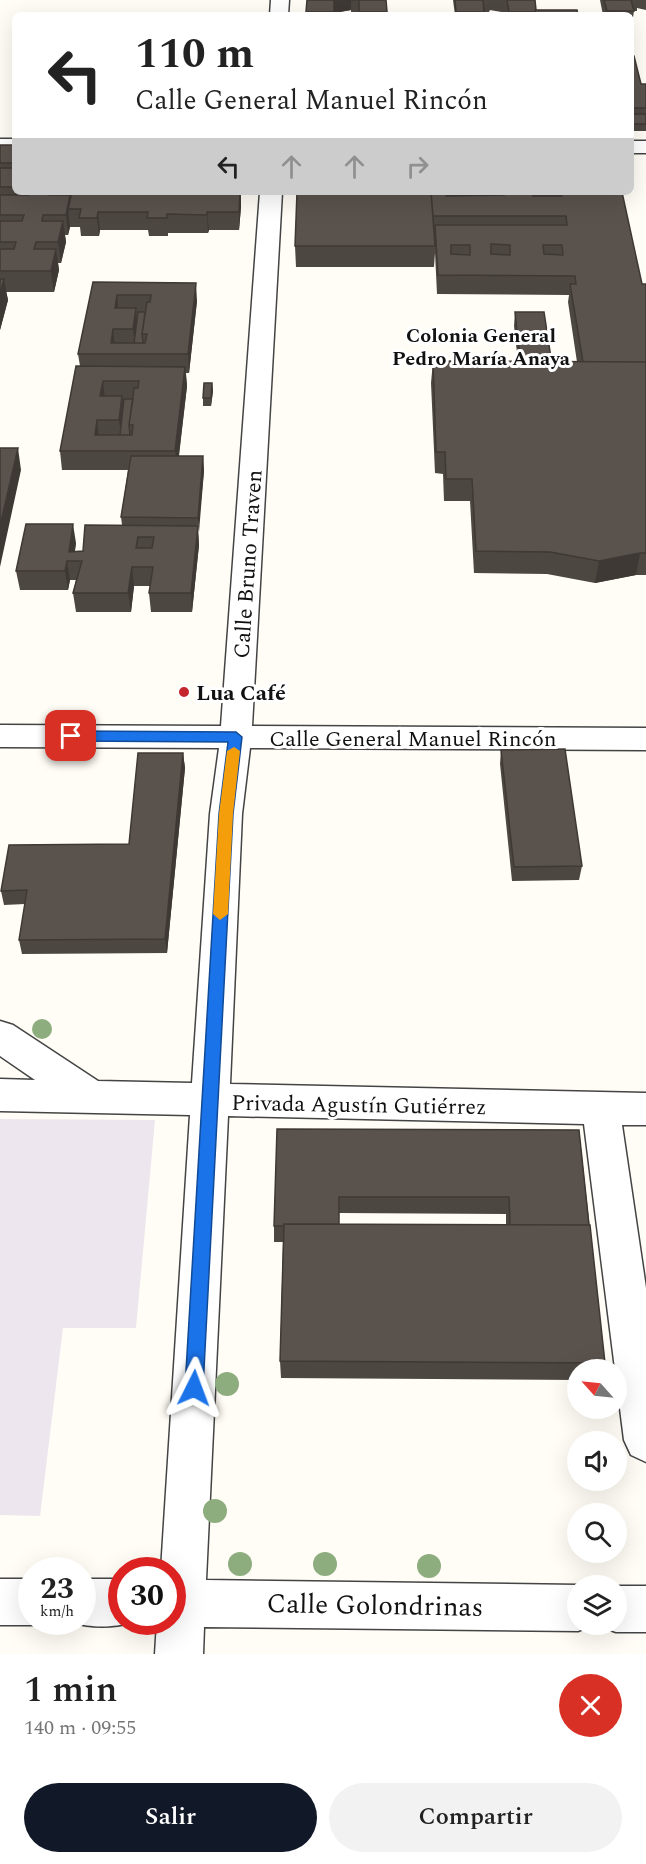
<!DOCTYPE html>
<html lang="es">
<head>
<meta charset="utf-8">
<style>
	:root { --surface:#fff; --page:#f2f2f2; --text:#222; --muted:#767676; --accent:#111827 }
	body { margin:0; font-family:Spectral,serif; background:var(--page); color:var(--text); height:100vh; display:flex; flex-direction:column; font-size:22px; white-space:nowrap }
	* { box-sizing:border-box; margin:0 }
	p { font-size:20px; color:var(--muted) }
	.icon { flex:none; width:33px; height:33px; fill:none; stroke:currentColor; stroke-width:2; stroke-linecap:round; stroke-linejoin:round }
	.map { position:relative; height:1654px; overflow:hidden }
	.drawer { display:flex; flex-direction:column; background:var(--surface); flex:1 }
	.drawer>* { flex:none }
	.top-card { position:absolute; left:12px; top:12px; width:622px; height:183px; border-radius:9px; box-shadow:0 6px 24px #0002; background:#fff; color:var(--text); overflow:hidden }
	.needle { width:39px; rotate:297deg }
	.tools { position:absolute; left:567px; top:1359px; display:grid; gap:12px }
	.tools a { display:grid; place-items:center; width:60px; height:60px; border-radius:50%; background:var(--surface); box-shadow:0 6px 24px #0002; font-size:30px }
	.speed { position:absolute; left:18px; top:1557px; display:flex; gap:12px; font-size:30px; font-weight:700; text-align:center }
	.speed>* { display:grid; place-content:center; width:78px; height:78px; border-radius:50%; background:var(--surface); box-shadow:0 6px 24px #0002; line-height:1 }
	.speed small { font-size:15px; font-weight:400 }
	.speed .limit { border:9px solid #d22; background:#fff; color:#111 }
	.pin { position:absolute; display:grid; place-items:center; width:51px; height:51px; color:#fff; margin:-26px; border-radius:12px; box-shadow:0 3px 9px #0006 }
	.me { position:absolute; width:66px; margin:-33px; rotate:3deg; stroke-linejoin:round; filter:drop-shadow(0 0 4px #0008) }
	.turn { display:flex; align-items:center; gap:21px; height:126px; padding:0 24px; font-size:27px }
	.turn .icon { width:78px; height:78px; stroke-width:2.5 }
	.turn b { display:block; font-size:42px; line-height:51px }
	.lanes { display:flex; align-items:center; height:57px; padding:0 24px; background:#0003; justify-content:center; gap:30px; direction:ltr }
	.lanes .off { opacity:.35 }
	.round { display:grid; place-items:center; flex:none; width:63px; height:63px; border-radius:32px; background:var(--page) }
	.headline { display:flex; align-items:center; justify-content:space-between; height:102px; padding:0 24px }
	h1 { font-size:36px; font-weight:600; line-height:45px }
	.button { display:flex; gap:12px; margin-top:auto; padding:12px 24px }
	.button a { flex:1; height:69px; border-radius:36px; background:var(--accent); color:#fff; font-size:24px; font-weight:600; line-height:69px; text-align:center }
	.button a+a { background:var(--page); color:var(--text) }
	.map>svg:first-child { display:block }
</style>
</head>
<body>
<div class="map">
<svg width="646" height="1654" viewBox="0 0 646 1654">
	<rect width="100%" height="100%" fill="#fffdf5"/>
	<path fill="#eee6ef" d="M0,1119L155,1120L136,1328H63L40,1516L0,1515Z"/>
	<g fill="none" stroke-linecap="round" stroke-linejoin="round">
		<defs>
			<path id="minor" d="M271,0H289L288,15H270Z
				M0,139H15V151H0Z
				M632,141H646V153H632Z
				M260,192H282L252,726L646,728V750L250,748L242,814L230,1084L646,1093V1125H622L646,1288V1462L631,1455L624,1440L584,1124L228,1116L206,1580L578,1585V1624H595L578,1631L204,1627L203,1654H155L157,1622H172V1570H161L190,1115L0,1111V1079L35,1080L0,1056V1021L13,1025L98,1081L192,1083L210,814L219,748L0,747V725L221,726Z
				M0,1579H32V1622H41L32,1625H0Z
				M82,1579H122V1622H131C115,1628 89,1628 73,1622H82Z
				M616,1586H646V1632H616L599,1626L616,1624Z"/>
		</defs>
		<use href="#minor" stroke="#444" stroke-width="3"/>
		<use href="#minor" fill="#fff" fill-rule="evenodd"/>
	</g>
	<g fill="#8dad7f">
		<circle cx="42" cy="1029" r="10"/>
		<circle cx="227" cy="1384" r="12"/>
		<circle cx="215" cy="1511" r="12"/>
		<circle cx="240" cy="1564" r="12"/>
		<circle cx="325" cy="1564" r="12"/>
		<circle cx="429" cy="1566" r="12"/>
	</g>
	<path fill="#4d4742" fill-rule="evenodd" d="M307,0H386L387,15H359V13H351V10L334,13V15H306Z
		M453,0H535L536,10L578,15H507V13L490,10L489,12H484V15H455Z
		M600,0H646V10L637,8V11H634L632,24V15H603Z
		M632,56L641,84H646V131H632Z
		M0,145H15V192L160,193V192H241V207L239,230H209L208,233H168V236H149L148,230H100L99,236H81L80,227H70L68,235H65L66,242L61,263H58L59,270L54,292H6L8,300L0,330Z
		M297,192H622L642,284H646V575H636L595,583L547,574L474,573L470,501H444L443,474L435,473L431,383L433,361L518,362L514,326L515,312L551,358L550,362H577L568,302L569,295L437,294L435,253L434,267H296L295,246Z
		M93,282L197,301L189,373H186L187,386L179,456H203L204,471L198,532L199,545L192,612H151L149,593L150,586H134L131,612H76L73,593L76,580H70L68,590H20L16,571L76,543L75,551H83L122,525L121,517L128,470H62L60,451L80,366L78,354Z
		M212,383L213,391L211,406H203V398Z
		M501,750L582,866L579,880L512,881L500,764Z
		M183,753L185,768L167,953L22,954L19,940L25,904L4,905L1,891L129,844Z
		M277,1129L579,1130L605,1363L603,1370H578V1380L281,1378L280,1361L283,1242H274V1226ZM339,1213L506,1214V1225L339,1224Z"/>
	<path fill="#3f3936" d="M334,0H351V10L334,13Z
		M241,192V207L239,230V212Z
		M70,195L72,209H68L70,227L68,235L66,215Z
		M98,212L100,230L99,236L97,218Z
		M207,212L209,230L208,233L207,215Z
		M63,221L66,242L61,263L58,242Z
		M56,249L59,270L54,292L51,271Z
		M4,279L8,300L0,330V295Z
		M196,283L197,301L189,373L188,354Z
		M117,295L119,314L115,308Z
		M136,308L137,327L135,345L133,329Z
		M113,329L115,348L111,343Z
		M185,367L187,386L177,470L175,451Z
		M103,381L105,400L100,396Z
		M212,383L213,391L211,406V398Z
		M122,396L124,415L121,436L119,420Z
		M97,420L99,438L95,435Z
		M18,448L21,470L0,567V526Z
		M203,456L204,471L199,532L198,518Z
		M73,524L76,543L73,561L69,552Z
		M198,526L199,545L192,612L191,593Z
		M640,553L636,575L595,583L599,561Z
		M67,561L70,580L68,590L65,571Z
		M132,567L134,586L131,612L128,593Z
		M183,753L185,768L167,953L165,939Z"/>
	<path fill="#5a524d" stroke="#3f3936" stroke-width="1.5" fill-rule="evenodd" d="M307,0H334V12H306Z
		M351,0H386L387,12H359V0Z
		M455,0H483L484,12H456Z
		M507,0H535L536,10H535V12H509Z
		M604,0H631L634,11H607Z
		M535,10H577L578,15H536Z
		M632,56H634L641,84H646V108H632Z
		M632,114H646V124H632Z
		M0,145H15V163H0Z
		M0,168H15V187H0Z
		M30,192H50L49,195H70L66,215H43L42,221H63L58,242H36L34,249H56L51,271H0V249H14L16,242H0V221H22L24,215H0V195H29Z
		M72,192H145V193H160V192H240L239,212H207V215L167,214V218H147L148,212H98L97,218H79L81,209H68Z
		M297,192H431L435,246H295Z
		M431,192H446V196L504,195V192H532L533,196H562V192H622L642,284H646V362H583L570,284H576L575,276L438,275L435,225H567L566,216H433ZM491,244L510,245V255L491,254ZM451,245H470V255L451,254ZM543,245H562L563,255L544,254Z
		M0,279H4L0,295Z
		M93,282L196,283L188,354H78ZM117,295H151L150,302H147L142,334H147L145,343H111L113,329H133L136,308H115Z
		M138,312H145L142,334L143,343H134Z
		M515,312H544L551,358H520Z
		M433,361L646,362V553H640L599,561L550,552L476,551L472,479H446L445,452H436Z
		M76,366L185,367L175,451H60ZM103,381H139L138,388H134L129,425H133L132,435H95L97,420H119L122,396H100Z
		M204,383H212L211,398H203Z
		M124,399H133L129,425L130,435H120Z
		M0,448H18L0,526Z
		M131,456H203L198,518L121,517Z
		M26,524H73L69,552L83,551L85,525L198,526L191,593H149L153,567H132L128,593H73L82,561H67L65,571H16ZM138,537H154L152,548H136Z
		M565,749L582,866L514,867L501,750Z
		M138,753H183L165,939L19,940L27,890L1,891L9,845L129,844Z
		M277,1129L579,1130L589,1225H510L509,1197H339V1224H284V1226H274Z
		M284,1224L590,1225L605,1363L280,1361Z"/>
	<path fill="#1a73e8" stroke="#114b97" stroke-width="1.5" d="M71,731L236,732L242,737L233,814L203,1388L200,1394L194,1396L187,1394L185,1388L219,814L228,742L71,741L64,736Z"/>
	<path fill="#f59e0b" d="M234,747L240,751L233,814L228,914L220,920L213,914L219,814L227,751Z"/>
	<circle fill="#c4262e" stroke="#fff" stroke-width="2" cx="184" cy="692" r="6"/>
	<g text-anchor="middle" stroke-width="6" stroke-linejoin="round" paint-order="stroke">
		<g font-size="20" font-weight="bold" fill="#111" stroke="#fff">
			<text x="481" y="342">Colonia General<tspan x="481" dy="23">Pedro María Anaya</tspan></text>
		</g>
		<g font-size="22" fill="#111" stroke="#fff">
			<text transform="translate(247 564) rotate(-86)" y="8">Calle Bruno Traven</text>
			<text x="413" y="746">Calle General Manuel Rincón</text>
			<text transform="translate(359 1104) rotate(1)" y="8">Privada Agustín Gutiérrez</text>
		</g>
		<g font-size="22" font-weight="bold" fill="#111" stroke="#fff" text-anchor="start">
			<text x="196" y="700">Lua Café</text>
		</g>
		<g font-size="27" fill="#111" stroke="#fff">
			<text transform="translate(375 1605) rotate(1)" y="9">Calle Golondrinas</text>
		</g>
	</g>
</svg>
<div class="tools">
<a><svg class="needle" viewBox="-14 -14 28 28"><path d="M0-13l5 13h-10z" fill="#e53935"/><path d="M0 13l5-13h-10z" fill="#767676"/></svg></a>
<a><svg class="icon" aria-label="sound" viewBox="0 0 24 24"><path d="M4 9h4l5-4v14l-5-4H4zM17 9q2 3 0 6"/></svg></a>
<a><svg class="icon" aria-label="search" viewBox="0 0 24 24"><circle cx="10" cy="10" r="6"/><path d="M15 15l6 6"/></svg></a>
<a><svg class="icon" aria-label="layers" viewBox="0 0 24 24"><path d="M12 4l9 5-9 5-9-5zM3 14l9 5 9-5"/></svg></a>
</div>
<div class="speed"><div>23<small>km/h</small></div><div class="limit">30</div></div>
<div class="pin" style="left:71px;top:736px;background:#d93025"><svg class="icon" aria-label="arrive" viewBox="0 0 24 24"><path d="M6 21V4h12l-3 4 3 4H6"/></svg></div>
<svg class="me" style="left:194px;top:1388px" viewBox="-20 -20 40 40"><path d="M0-17L14 15 0 8-14 15z" fill="#1a73e8" stroke="#fff" stroke-width="4"/></svg>
<div class="top-card">
<div class="turn"><svg class="icon" aria-label="left" viewBox="0 0 24 24"><path d="M17 20v-9H6M10 6l-5 5 5 5"/></svg><div><b>110 m</b>Calle General Manuel Rincón</div></div>
<div class="lanes"><svg class="icon" aria-label="left" viewBox="0 0 24 24"><path d="M17 20v-9H6M10 6l-5 5 5 5"/></svg><svg class="icon off" aria-label="ahead" viewBox="0 0 24 24"><path d="M12 20V5M6 11l6-6 6 6"/></svg><svg class="icon off" aria-label="ahead" viewBox="0 0 24 24"><path d="M12 20V5M6 11l6-6 6 6"/></svg><svg class="icon off" aria-label="right" viewBox="0 0 24 24"><path d="M7 20v-9h11M14 6l5 5-5 5"/></svg></div>
</div>
</div>
<section class="drawer">
<div class="headline"><div><h1>1 min</h1><p>140 m · 09:55</p></div><a class="round" style="background:#d93025;color:#fff"><svg class="icon" aria-label="close" viewBox="0 0 24 24"><path d="M6 6l12 12M18 6L6 18"/></svg></a></div>
<div class="button"><a>Salir</a><a>Compartir</a></div>
</section>
</body>
</html>
